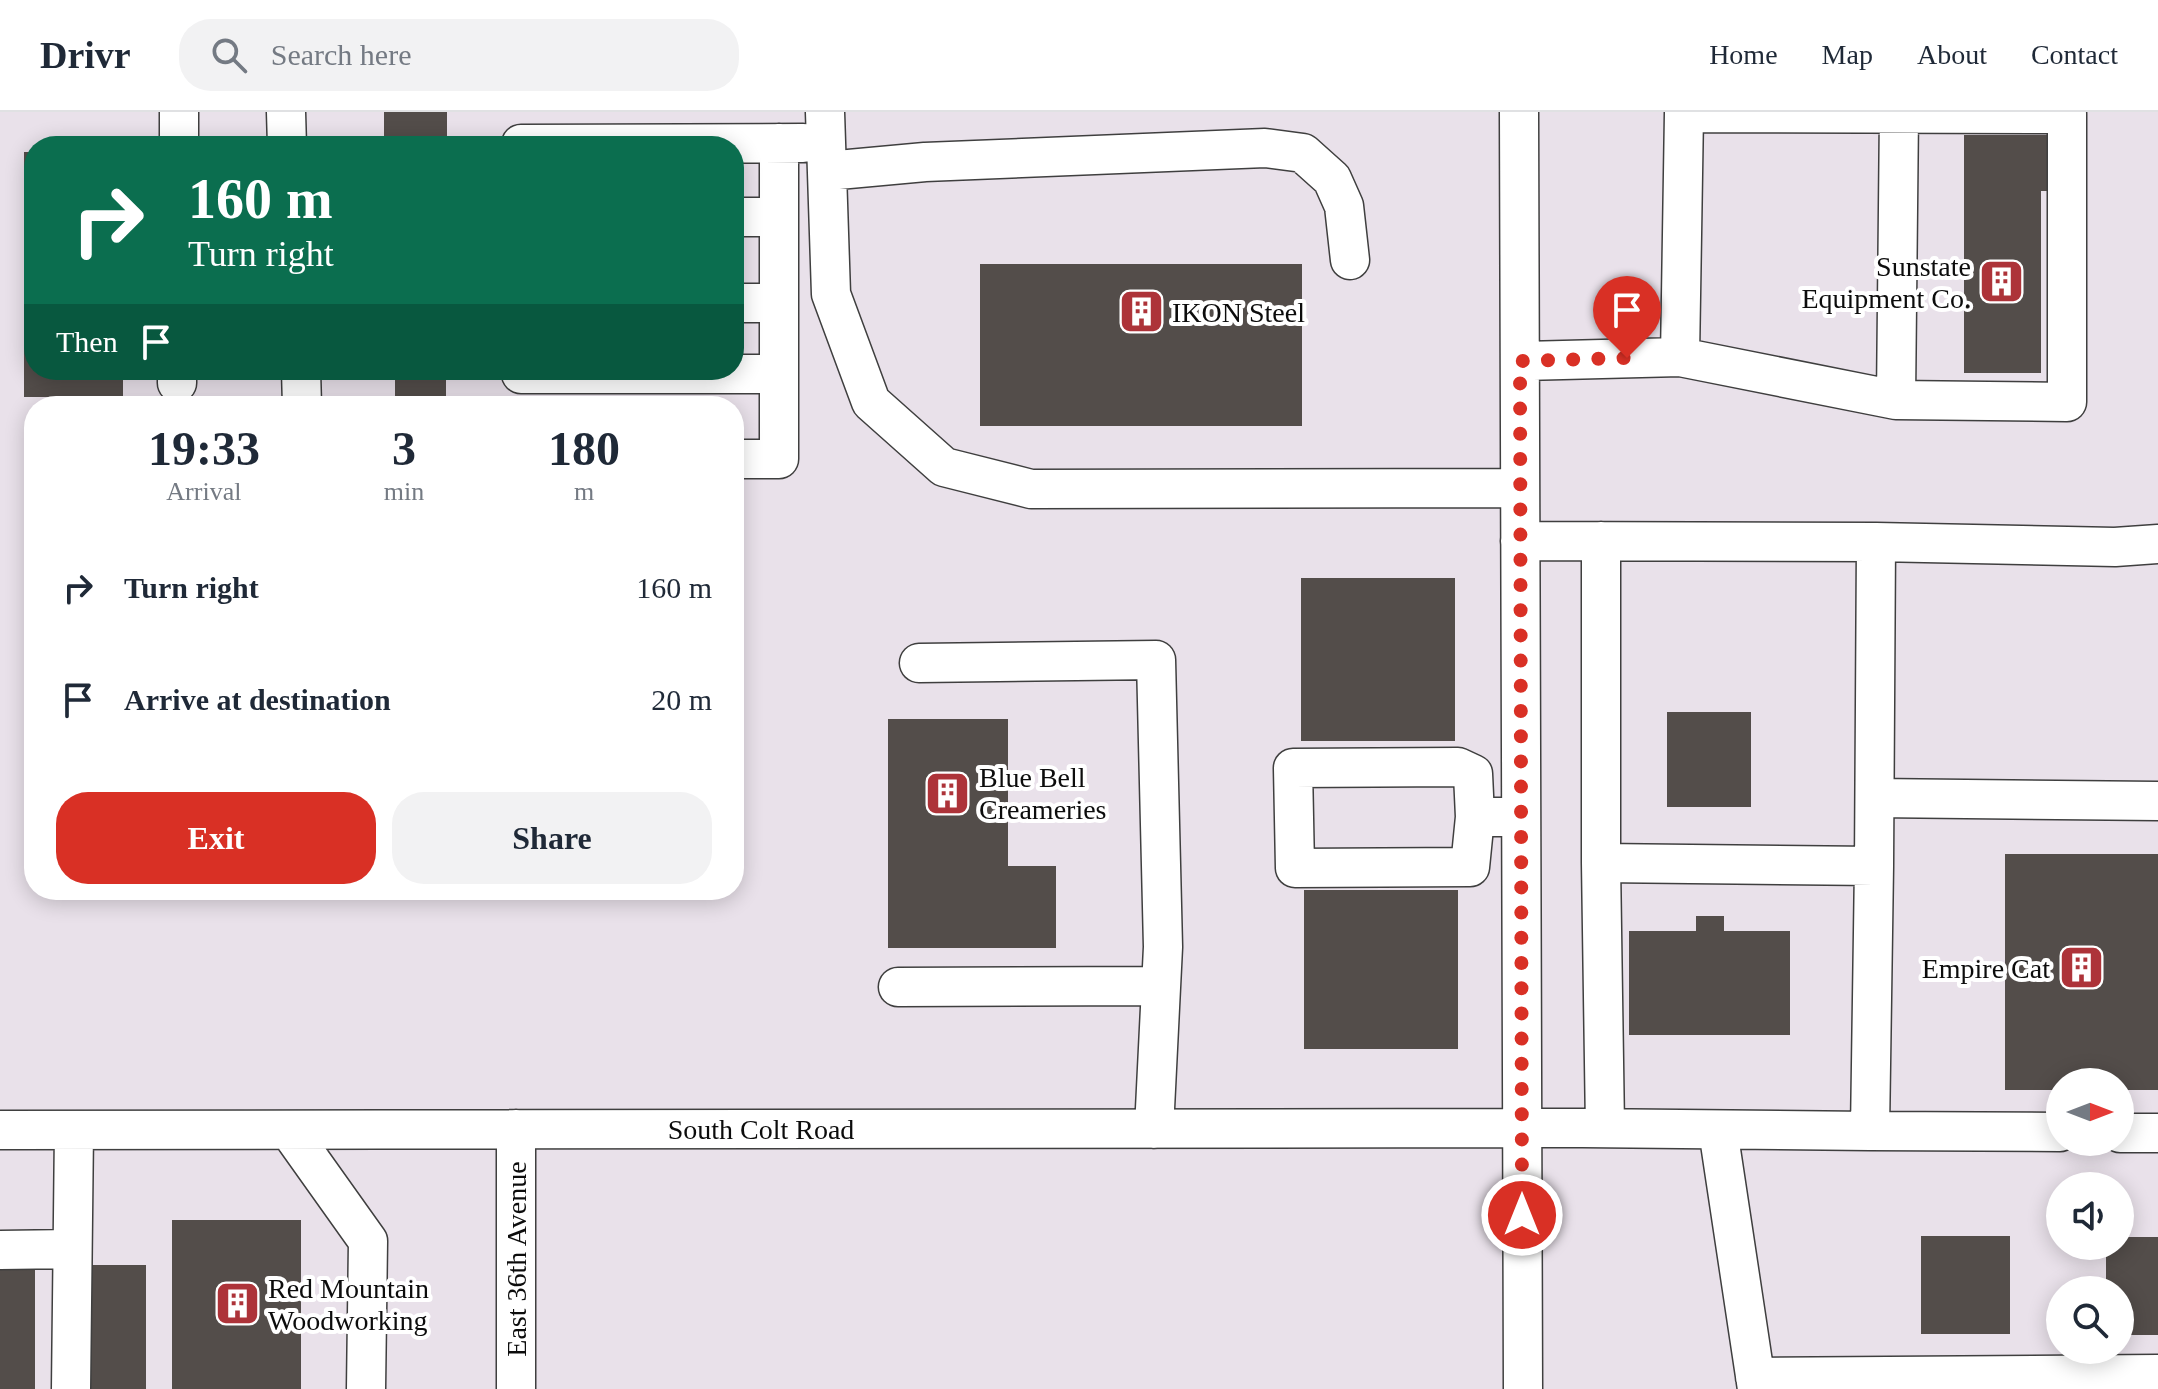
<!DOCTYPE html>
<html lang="en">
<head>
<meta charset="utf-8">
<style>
	:root { --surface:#fff; --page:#f2f2f3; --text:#1f2937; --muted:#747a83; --line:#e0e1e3; --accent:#d93025 }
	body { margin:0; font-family:"Times New Roman",serif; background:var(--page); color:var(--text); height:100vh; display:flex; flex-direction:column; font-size:30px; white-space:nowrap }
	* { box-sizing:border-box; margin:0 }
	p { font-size:26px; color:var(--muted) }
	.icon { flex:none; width:44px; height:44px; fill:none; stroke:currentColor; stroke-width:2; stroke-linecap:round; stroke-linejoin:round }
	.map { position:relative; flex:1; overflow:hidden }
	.drawer { position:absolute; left:24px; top:284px; width:720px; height:504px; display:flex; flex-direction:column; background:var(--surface); border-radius:32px; box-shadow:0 4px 20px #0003 }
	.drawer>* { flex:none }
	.guide { position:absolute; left:24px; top:24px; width:720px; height:244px; border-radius:32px; box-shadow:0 4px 20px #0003; background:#0b6e4f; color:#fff; overflow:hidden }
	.needle { width:52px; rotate:90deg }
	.fabs { position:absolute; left:2046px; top:956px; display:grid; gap:16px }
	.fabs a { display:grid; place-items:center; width:88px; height:88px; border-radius:50%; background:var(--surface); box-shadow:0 4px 20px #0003; font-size:40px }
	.pin { position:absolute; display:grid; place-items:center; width:68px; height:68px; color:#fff; margin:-82px -34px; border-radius:50% 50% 50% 0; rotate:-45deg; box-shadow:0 0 8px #0007 }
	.pin .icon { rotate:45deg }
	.me { position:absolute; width:88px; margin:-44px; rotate:0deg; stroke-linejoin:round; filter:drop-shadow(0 0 6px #0008) }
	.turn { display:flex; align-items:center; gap:28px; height:168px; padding:0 32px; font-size:36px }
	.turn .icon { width:104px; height:104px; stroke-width:2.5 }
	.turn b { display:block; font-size:56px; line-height:68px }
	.then { display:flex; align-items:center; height:76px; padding:0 32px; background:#0003; gap:16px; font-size:30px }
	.eta { display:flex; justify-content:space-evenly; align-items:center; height:136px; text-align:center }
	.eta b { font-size:48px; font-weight:600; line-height:56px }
	.action { display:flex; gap:16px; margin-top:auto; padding:16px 32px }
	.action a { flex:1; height:92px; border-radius:32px; background:var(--accent); color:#fff; font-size:32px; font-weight:600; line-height:92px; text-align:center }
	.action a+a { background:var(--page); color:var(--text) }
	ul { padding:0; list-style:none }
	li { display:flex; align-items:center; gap:24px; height:112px; padding:0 32px }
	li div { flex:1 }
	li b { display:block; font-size:30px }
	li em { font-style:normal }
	header { display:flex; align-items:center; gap:48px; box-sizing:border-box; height:112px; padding:0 40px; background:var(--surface); border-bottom:2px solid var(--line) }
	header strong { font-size:38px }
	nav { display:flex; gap:44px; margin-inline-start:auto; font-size:28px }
	.search { width:560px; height:72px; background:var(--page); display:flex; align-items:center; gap:20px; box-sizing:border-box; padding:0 28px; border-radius:32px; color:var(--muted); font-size:30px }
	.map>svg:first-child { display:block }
</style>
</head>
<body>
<header>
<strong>Drivr</strong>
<div class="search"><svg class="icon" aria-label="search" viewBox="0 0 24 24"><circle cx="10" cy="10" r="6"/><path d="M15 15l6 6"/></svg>Search here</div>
<nav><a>Home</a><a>Map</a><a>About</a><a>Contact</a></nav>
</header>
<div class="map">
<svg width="2158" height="1277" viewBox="0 0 2158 1277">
	<rect width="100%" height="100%" fill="#fdfaed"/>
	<path fill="#e9e1ea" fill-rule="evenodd" d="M0,0H2158V1277H0ZM34,34H734V258H34ZM34,294H734V778H34ZM2060,970H2120V1030H2060ZM2060,1074H2120V1134H2060ZM2060,1178H2120V1238H2060Z"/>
	<path fill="#534d4a" d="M384,0H447V34H384Z
		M1964,23H2049V79H2041V261H1964Z
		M24,40H34V258H123V285H24Z
		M980,152H1302V314H980Z
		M395,258H446V294H395Z
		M1301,466H1455V629H1301Z
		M1667,600H1751V695H1667Z
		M888,607H1008V754H1056V836H888Z
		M2005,742H2158V978H2120V970H2060V978H2005Z
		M1304,778H1458V937H1304Z
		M1696,804H1724V819H1790V923H1629V819H1696Z
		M172,1108H301V1277H172Z
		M1921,1124H2010V1222H1921Z
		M2120,1125H2158V1223H2120V1178H2106V1134H2120Z
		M35,1152V1277H0V1156Z
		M85,1153H146V1277H85Z"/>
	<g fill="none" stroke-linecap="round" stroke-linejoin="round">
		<defs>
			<path id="minor" d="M179,0V34
				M286,0L287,34
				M825,0L831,182L871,290L944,355L1031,377L1520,376
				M1519,0L1523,1277
				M521,34V32L803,31
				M827,59L925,50L1265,36L1303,41L1332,67L1344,94L1350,148
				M734,105H779
				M734,191H779
				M1680,245L1684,1L2067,2V290L1896,288
				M1520,249L1680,245L1896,288L1899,0
				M301,258L302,294
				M521,262H779
				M177,271V258
				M734,347H779V31
				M1601,429V751L1605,1016
				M1876,430L2115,435L2158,432
				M919,551L1156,548L1163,835L1154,1017
				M1875,686L2158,689
				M1475,705L1473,662L1458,655L1293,656L1295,756L1470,755L1475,705H1521
				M1601,751L1874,754
				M898,875L1161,874
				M516,1017V1277
				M0,1018L1582,1016L1870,1019L1874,754L1876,430L1520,429
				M289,1018L368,1129L366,1277
				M1718,1018L1757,1277
				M1870,1019L2060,1020
				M2120,1021H2158
				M0,1138L72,1137
				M1755,1265L2158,1262
				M71,1277L74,1018"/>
		</defs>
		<use href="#minor" stroke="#3f3f3f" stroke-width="41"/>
		<use href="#minor" stroke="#fff" stroke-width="38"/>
	</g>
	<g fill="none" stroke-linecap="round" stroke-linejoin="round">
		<path stroke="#d93025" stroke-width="14" stroke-dasharray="0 25.2" d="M1522,1103L1520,249L1627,246"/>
	</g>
	<defs>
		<symbol id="building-square" viewBox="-11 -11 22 22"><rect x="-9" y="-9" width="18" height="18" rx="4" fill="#ad3339" stroke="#fff"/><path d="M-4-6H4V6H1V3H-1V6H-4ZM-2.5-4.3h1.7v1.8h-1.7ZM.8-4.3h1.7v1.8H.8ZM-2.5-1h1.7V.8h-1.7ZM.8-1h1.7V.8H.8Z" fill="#fff"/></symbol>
	</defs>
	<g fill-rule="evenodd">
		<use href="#building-square" x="1976" y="144" width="51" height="51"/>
		<use href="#building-square" x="1116" y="174" width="51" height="51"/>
		<use href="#building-square" x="922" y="656" width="51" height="51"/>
		<use href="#building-square" x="2056" y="830" width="51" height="51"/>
		<use href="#building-square" x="212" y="1166" width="51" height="51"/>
	</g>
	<g text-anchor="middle" stroke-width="8" stroke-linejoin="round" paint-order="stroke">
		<g font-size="28" fill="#0c0c0c" stroke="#fff" text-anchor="start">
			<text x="1971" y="164" text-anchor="end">Sunstate<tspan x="1971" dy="32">Equipment Co.</tspan></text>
			<text x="1172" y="210">IKON Steel</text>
			<text x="979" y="675">Blue Bell<tspan x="979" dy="32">Creameries</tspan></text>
			<text x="2050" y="866" text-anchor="end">Empire Cat</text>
			<text x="268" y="1186">Red Mountain<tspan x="268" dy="32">Woodworking</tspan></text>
		</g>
		<g font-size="28" fill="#0c0c0c" stroke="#fff">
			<text x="761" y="1027">South Colt Road</text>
			<text transform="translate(516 1147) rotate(-90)" y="10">East 36th Avenue</text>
		</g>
	</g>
</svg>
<div class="fabs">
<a><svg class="needle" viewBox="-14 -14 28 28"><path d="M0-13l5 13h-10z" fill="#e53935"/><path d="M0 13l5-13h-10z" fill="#747a83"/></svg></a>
<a><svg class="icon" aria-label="sound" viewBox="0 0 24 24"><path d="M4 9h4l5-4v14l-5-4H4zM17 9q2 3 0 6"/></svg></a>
<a><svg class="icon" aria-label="search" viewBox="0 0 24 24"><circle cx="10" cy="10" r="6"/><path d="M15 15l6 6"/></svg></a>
</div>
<div class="pin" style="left:1627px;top:246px;background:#d93025"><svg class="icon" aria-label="arrive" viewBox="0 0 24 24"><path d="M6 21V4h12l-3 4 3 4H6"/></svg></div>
<svg class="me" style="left:1522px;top:1103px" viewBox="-20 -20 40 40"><circle r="17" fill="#d93025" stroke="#fff" stroke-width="3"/><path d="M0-11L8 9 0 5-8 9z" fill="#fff"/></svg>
<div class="guide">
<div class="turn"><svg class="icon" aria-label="right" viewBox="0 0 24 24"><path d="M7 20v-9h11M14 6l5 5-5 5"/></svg><div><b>160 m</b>Turn right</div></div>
<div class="then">Then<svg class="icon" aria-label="arrive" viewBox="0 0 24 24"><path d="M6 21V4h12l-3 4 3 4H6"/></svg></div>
</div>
<section class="drawer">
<div class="eta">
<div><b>19:33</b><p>Arrival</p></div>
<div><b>3</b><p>min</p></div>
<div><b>180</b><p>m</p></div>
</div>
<ul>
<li><svg class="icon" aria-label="right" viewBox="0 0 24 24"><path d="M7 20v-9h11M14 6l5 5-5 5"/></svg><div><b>Turn right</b></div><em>160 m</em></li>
<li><svg class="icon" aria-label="arrive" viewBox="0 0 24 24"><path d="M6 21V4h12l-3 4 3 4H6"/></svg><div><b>Arrive at destination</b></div><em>20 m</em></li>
</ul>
<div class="action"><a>Exit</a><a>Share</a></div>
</section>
</div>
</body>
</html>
